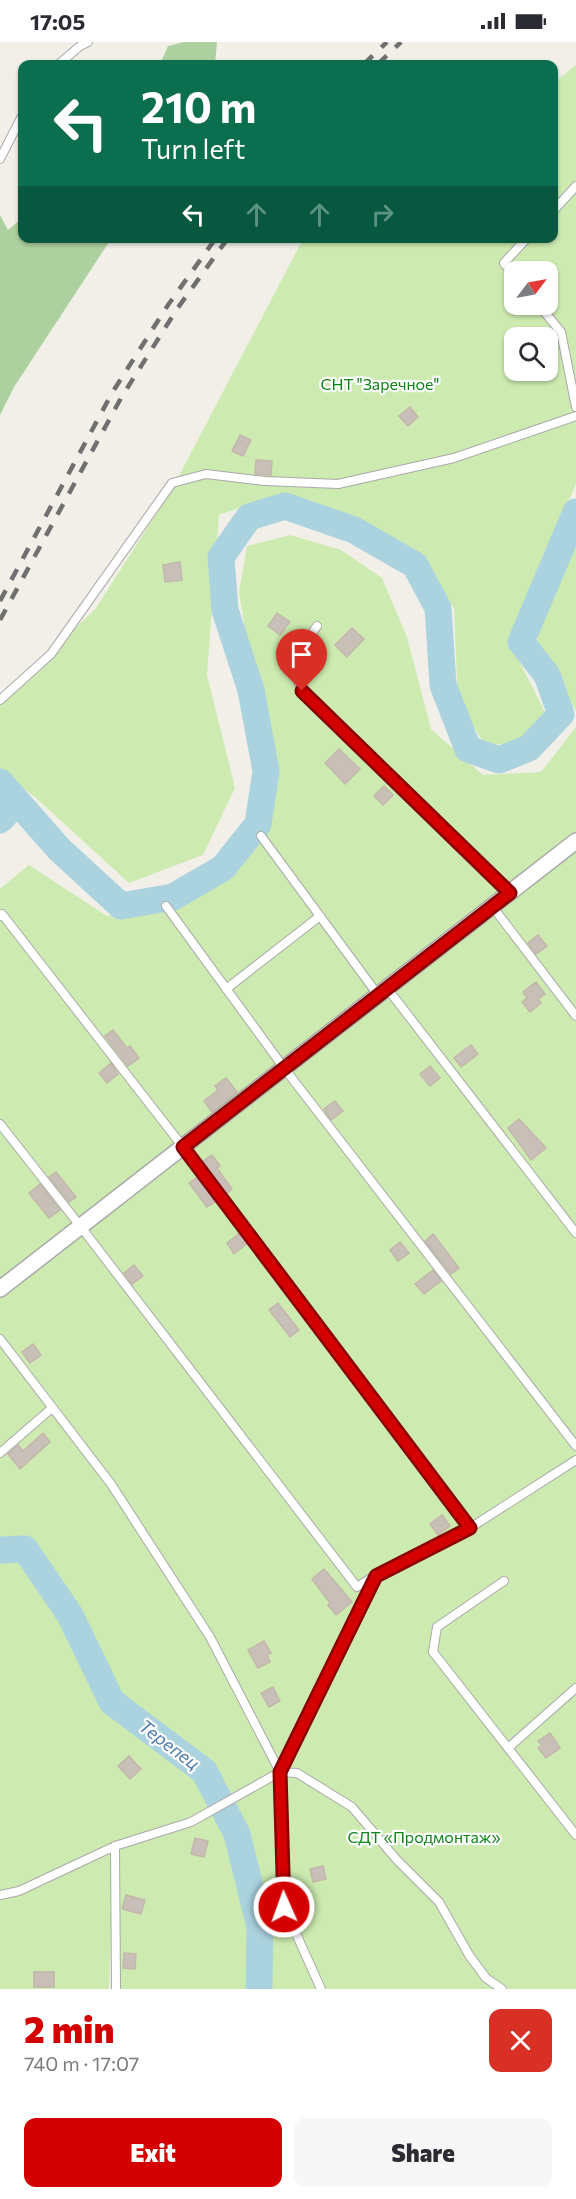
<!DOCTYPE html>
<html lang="en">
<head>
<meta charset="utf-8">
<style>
	:root { --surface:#fff; --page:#f7f7f7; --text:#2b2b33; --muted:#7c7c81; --accent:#d40000 }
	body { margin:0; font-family:Commissioner,sans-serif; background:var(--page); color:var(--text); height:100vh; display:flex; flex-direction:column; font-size:22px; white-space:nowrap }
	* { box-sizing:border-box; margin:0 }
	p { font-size:20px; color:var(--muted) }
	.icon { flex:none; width:33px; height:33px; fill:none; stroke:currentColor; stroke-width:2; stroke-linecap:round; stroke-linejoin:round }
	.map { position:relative; height:1947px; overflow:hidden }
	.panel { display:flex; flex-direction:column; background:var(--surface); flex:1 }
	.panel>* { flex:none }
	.hud { position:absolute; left:18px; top:18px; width:540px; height:183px; border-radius:12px; box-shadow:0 2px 4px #0004; background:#0b6e4f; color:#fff; overflow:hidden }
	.needle { width:39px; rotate:58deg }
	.tools { position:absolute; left:504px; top:219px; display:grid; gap:12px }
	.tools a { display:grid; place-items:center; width:54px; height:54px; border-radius:12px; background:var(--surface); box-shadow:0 2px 4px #0004; font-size:30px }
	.pin { position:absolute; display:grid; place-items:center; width:51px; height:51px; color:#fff; margin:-62px -26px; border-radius:50% 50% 50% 0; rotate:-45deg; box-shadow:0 0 6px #0007 }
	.pin .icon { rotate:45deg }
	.me { position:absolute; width:66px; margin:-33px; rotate:358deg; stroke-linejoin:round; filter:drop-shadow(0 0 4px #0008) }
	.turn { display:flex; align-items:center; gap:21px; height:126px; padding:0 24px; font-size:27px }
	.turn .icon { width:78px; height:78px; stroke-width:2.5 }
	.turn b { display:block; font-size:42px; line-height:51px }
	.lanes { display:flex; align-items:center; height:57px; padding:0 24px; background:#0003; justify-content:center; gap:30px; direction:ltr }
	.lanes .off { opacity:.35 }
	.round { display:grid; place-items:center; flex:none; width:63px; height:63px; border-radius:12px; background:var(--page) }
	.summary { display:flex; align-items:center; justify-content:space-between; height:102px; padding:0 24px }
	h1 { font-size:36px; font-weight:800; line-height:45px; color:var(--accent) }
	.button { display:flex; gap:12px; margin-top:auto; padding:12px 24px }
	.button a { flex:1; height:69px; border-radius:12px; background:var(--accent); color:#fff; font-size:24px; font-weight:800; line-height:69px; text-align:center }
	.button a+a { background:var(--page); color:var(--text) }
	.status { display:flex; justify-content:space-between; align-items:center; height:42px; padding:0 30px; background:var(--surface); direction:ltr }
	.status svg { height:16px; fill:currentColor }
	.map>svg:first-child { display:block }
</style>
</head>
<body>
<div class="status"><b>17:05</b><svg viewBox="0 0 49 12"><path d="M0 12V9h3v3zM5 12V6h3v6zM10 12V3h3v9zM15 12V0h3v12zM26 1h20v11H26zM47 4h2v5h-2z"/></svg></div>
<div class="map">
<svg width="576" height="1947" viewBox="0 0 576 1947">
	<rect width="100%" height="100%" fill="#f2efe9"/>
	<path fill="#cdebb0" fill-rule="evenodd" d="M576,23V442L509,599L547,674L522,701L485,703L458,660L454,567L422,517L355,476L270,455L219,473L207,633L235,746L203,813L129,841L36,756L0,729V659L96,566L172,447L303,197L554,196V41ZM514,230H548V262H514ZM514,296H548V328H514Z
		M576,492V669L537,601L542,568L572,495Z
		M290,493L341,508L382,536L407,595L431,687L483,733L541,730L576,685V1947H111L112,1862L109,1947H0V847L29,823L107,874L169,860L227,836L256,800L274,727L253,638L239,550L247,504Z"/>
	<path fill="#add19e" d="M184,0H217L215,22H160L168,4Z
		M0,173L8,188L22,176V196L111,197L14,345L0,373Z"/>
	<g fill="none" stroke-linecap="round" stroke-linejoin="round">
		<path stroke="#aad3df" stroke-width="27" d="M0,740L59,807L121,864L173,855L223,826L258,782L266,729L251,648L225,568L221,515L249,475L285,464L354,488L415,523L438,566L443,643L468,707L499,718L529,706L561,672L547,633L521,600L576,470
			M0,778L17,760
			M0,1508L25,1507L70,1573L112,1660L204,1729L237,1792L260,1885L259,1947"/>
	</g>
	<path fill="#c7bfb8" stroke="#c4b6ab" stroke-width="1.5" d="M410,365L418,375L408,384L399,374Z
		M240,393L251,398L243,414L232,409Z
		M256,418L272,419L271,433L255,432Z
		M180,520L182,538L165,540L163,523Z
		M277,571L290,580L280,593L268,584Z
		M352,586L364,597L347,615L335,603Z
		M339,707L360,727L345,742L325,721Z
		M384,744L393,753L383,763L374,754Z
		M538,893L547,904L536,912L528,901Z
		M536,940L545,952L538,957L541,961L530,970L522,960L527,956L523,950Z
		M113,988L127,1006L130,1004L139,1016L128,1024L105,994Z
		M471,1003L478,1012L461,1025L454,1016Z
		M111,1021L118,1032L107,1041L99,1031Z
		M430,1024L440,1036L430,1044L420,1032Z
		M226,1036L237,1050L212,1070L204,1059L218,1048L215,1044Z
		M335,1059L343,1069L331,1078L324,1067Z
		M519,1077L546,1106L531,1118L508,1086Z
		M212,1113L220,1124L217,1126L232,1147L226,1152L202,1120Z
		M56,1130L76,1155L69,1160L49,1135Z
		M198,1135L216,1159L207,1165L189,1141Z
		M40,1142L60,1168L49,1176L29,1151Z
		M240,1191L248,1201L234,1212L227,1201Z
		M433,1192L459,1226L451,1232L425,1199Z
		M400,1200L409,1211L398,1219L390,1208Z
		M134,1223L143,1234L132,1242L124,1231Z
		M433,1228L441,1239L424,1252L415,1242Z
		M278,1261L299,1288L290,1295L269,1268Z
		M33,1302L41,1313L30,1321L22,1310Z
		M43,1391L50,1400L20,1427L8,1412L18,1403L23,1409Z
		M442,1473L450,1484L438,1493L430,1482Z
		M324,1527L352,1560L336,1573L328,1563L330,1561L312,1537Z
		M264,1599L271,1611L267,1613L270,1620L258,1626L248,1608Z
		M273,1645L280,1659L269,1665L261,1651Z
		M550,1691L560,1706L546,1716L538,1706L542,1703L538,1699Z
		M129,1714L141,1727L130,1737L118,1724Z
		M195,1796L208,1799L204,1815L191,1812Z
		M323,1824L326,1837L313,1840L310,1827Z
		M126,1853L145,1858L141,1872L122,1867Z
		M124,1911L136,1912L135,1927L123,1926Z
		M34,1930H54V1945H34Z"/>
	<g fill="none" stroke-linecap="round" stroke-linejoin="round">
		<defs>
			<path id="service" d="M59,22L80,4L88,0
				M0,117L22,74
				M554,168L576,144
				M514,234L504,221L527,196
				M538,262L561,290L576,365
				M317,584L291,621L302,649L510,851
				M0,658L51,612L172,441L206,432L265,439L338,442L454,416L576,374
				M261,794L378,953
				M166,864L284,1026L576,1404
				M492,864L576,974
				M0,874L2,872L183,1105L470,1486
				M387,946L576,1191
				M226,947L320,874
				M0,1082L81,1185L357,1545L374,1534
				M0,1297L111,1442L210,1595L280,1730L284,1865L321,1947
				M0,1411L52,1366
				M504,1539L437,1585L433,1610L576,1793
				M508,1706L576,1646
				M280,1730L297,1731L352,1765L397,1818L439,1860L469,1913L486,1936L502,1947
				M115,1804L116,1947
				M0,1853L19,1849L115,1804L191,1780L280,1730L376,1534L470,1486L576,1418"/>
			<path id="minor" d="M0,1247L576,799"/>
		</defs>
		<use href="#service" stroke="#a9a9a9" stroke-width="10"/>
		<use href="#minor" stroke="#a9a9a9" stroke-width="18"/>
		<use href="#service" stroke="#fff" stroke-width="8"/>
		<use href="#minor" stroke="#fff" stroke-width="15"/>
		<path stroke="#707070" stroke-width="4.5" stroke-dasharray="12 12" stroke-linecap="butt" d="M364,22L387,0
			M378,22L401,0
			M0,559L112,351L168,263L216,196
			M0,578L121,356L177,267L228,196"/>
	</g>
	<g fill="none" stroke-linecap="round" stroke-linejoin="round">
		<defs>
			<path id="route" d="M284,1865L280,1730L376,1534L470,1486L183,1105L510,851L302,649"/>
		</defs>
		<use href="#route" stroke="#8a0000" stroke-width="15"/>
		<use href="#route" stroke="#d40000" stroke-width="10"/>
	</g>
	<g text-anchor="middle" stroke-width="4.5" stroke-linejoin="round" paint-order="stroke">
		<g font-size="16" fill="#0c8416" stroke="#fff">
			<text x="380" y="348">СНТ "Заречное"</text>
			<text x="424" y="1801">СДТ «Продмонтаж»</text>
		</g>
		<g font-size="18" font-style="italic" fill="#4a7aab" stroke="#fff">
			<text transform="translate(169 1703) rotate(37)" y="6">Терепец</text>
		</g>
	</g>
</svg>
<div class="tools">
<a><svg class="needle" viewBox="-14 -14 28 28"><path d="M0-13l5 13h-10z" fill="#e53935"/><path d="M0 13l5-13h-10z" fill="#7c7c81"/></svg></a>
<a><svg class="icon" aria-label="search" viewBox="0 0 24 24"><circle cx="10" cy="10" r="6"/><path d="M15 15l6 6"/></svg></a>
</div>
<div class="pin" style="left:302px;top:649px;background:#d93025"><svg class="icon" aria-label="arrive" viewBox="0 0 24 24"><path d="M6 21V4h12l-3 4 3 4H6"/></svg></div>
<svg class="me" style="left:284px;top:1865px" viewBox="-20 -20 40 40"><circle r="17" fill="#d40000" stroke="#fff" stroke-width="3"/><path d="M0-11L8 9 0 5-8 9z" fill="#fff"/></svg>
<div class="hud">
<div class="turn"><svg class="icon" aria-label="left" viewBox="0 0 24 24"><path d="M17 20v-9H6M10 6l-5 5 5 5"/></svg><div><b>210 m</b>Turn left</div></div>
<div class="lanes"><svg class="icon" aria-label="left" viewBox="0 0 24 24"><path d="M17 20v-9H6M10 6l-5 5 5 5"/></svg><svg class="icon off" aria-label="ahead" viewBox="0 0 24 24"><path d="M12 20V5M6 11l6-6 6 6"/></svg><svg class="icon off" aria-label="ahead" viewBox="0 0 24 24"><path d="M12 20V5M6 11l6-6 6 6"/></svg><svg class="icon off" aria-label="right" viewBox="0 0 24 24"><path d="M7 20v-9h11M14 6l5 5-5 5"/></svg></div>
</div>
</div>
<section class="panel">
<div class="summary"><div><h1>2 min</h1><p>740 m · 17:07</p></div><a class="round" style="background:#d93025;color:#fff"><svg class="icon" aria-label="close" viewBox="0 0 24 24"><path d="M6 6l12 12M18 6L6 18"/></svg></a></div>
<div class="button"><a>Exit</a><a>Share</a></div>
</section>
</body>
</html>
